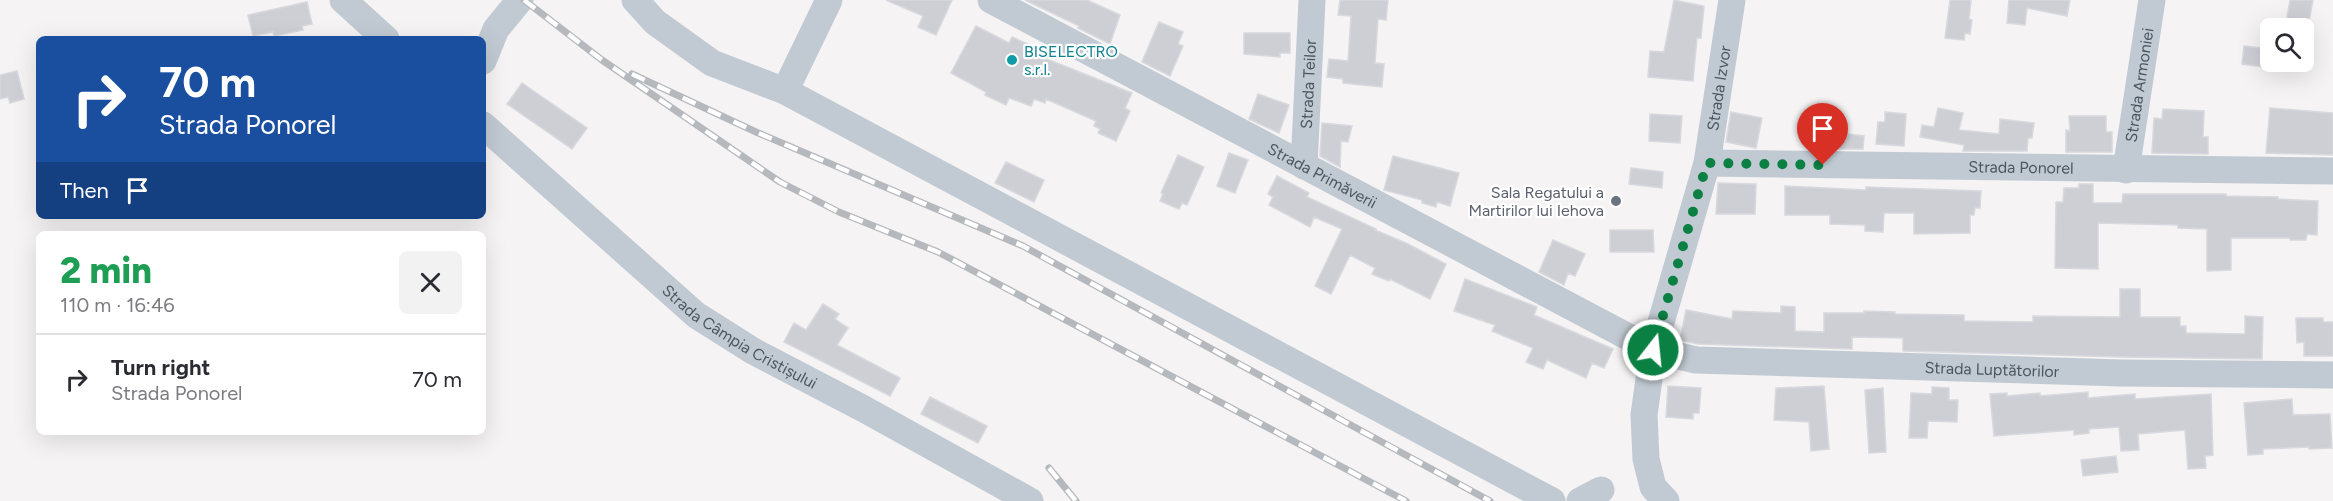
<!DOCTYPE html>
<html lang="en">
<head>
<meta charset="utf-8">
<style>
	:root { --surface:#fff; --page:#f2f2f3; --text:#2b2b33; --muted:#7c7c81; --line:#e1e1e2 }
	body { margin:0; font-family:Figtree,sans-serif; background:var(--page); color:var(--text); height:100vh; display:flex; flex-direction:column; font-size:22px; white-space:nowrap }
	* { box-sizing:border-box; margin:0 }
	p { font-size:20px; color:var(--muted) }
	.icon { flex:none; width:33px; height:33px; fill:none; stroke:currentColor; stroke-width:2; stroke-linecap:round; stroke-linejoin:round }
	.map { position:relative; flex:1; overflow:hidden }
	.panel { position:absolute; left:36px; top:231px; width:450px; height:204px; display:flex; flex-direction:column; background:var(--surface); border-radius:9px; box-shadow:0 6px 24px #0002 }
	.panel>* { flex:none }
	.guide { position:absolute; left:36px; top:36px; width:450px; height:183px; border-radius:9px; box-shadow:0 6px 24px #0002; background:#1a4fa0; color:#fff; overflow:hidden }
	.controls { position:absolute; left:2260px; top:18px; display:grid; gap:12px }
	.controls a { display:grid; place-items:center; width:54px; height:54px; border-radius:9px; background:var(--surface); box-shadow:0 6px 24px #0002; font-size:30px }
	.pin { position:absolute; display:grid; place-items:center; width:51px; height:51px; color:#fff; margin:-62px -26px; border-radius:50% 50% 50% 0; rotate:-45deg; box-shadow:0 0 6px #0007 }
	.pin .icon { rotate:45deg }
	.me { position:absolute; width:66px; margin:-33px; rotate:16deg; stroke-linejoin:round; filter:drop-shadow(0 0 4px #0008) }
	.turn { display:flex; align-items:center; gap:21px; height:126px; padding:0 24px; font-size:27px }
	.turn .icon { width:78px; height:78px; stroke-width:2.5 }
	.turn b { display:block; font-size:42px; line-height:51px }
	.then { display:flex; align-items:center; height:57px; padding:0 24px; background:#0003; gap:12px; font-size:22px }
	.round { display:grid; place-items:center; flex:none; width:63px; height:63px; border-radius:9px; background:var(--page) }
	.overview { display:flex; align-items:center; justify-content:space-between; height:102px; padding:0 24px }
	h1 { font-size:36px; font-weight:800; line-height:45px; color:#1e9e55 }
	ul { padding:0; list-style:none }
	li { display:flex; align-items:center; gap:18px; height:90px; padding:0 24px; border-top:2px solid var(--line) }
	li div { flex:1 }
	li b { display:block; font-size:22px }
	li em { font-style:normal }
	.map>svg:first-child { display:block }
</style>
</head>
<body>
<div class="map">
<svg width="2333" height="501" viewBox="0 0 2333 501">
	<rect width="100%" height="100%" fill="#f5f3f3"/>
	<path fill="#cdcfd5" stroke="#d7d9de" stroke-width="1.5" d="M886,0H952L936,35L918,27L923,16Z
		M1025,0H1087L1120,15L1110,44L1078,28L1079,26Z
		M1340,0H1388L1386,20L1378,19L1375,63L1384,64L1382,87L1343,83V79L1327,77L1329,59L1348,61L1351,16L1338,15Z
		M1674,0L1704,6L1701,38H1697L1693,81L1648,77L1650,51L1664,52Z
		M1950,0H1971L1969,19L1972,20L1970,34L1965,33L1964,40L1945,38Z
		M2009,0H2070L2067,16L2027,8L2025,25L2007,23Z
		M2290,0H2313L2308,27L2286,23Z
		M307,2L312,24L302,26L303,30L274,36L273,32L253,36L248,15Z
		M1159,22L1183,32L1178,44L1183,46L1170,76L1142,62Z
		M976,26L1009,43L1012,37L1030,45L1027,51L1132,93L1125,108L1130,111L1116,141L1098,133L1100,129L1094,126L1096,121L1046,99L1045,103L1034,99L1031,106L1009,98L1006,105L985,95L986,92L951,73Z
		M1244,33H1290V53H1280V57L1244,54Z
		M2244,46L2271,49V68L2242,64Z
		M17,71L24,99L10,103L8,97L0,99V75Z
		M522,83L587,128L572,149L507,104Z
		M1258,94L1289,105L1279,133L1249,119Z
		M1938,108L1963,113L1959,130L1999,134L2000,119L2034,123L2032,138H2028L2027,151H1963L1964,145L1920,137L1922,125L1934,127Z
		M2270,108L2333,113V155L2266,153Z
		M2163,109L2204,111L2203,137H2208V154L2152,153L2154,118L2162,119Z
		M1731,112L1762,118L1756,148L1726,142Z
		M1885,112L1906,114L1904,146L1876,144L1878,122H1885Z
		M1650,114L1682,116L1680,143L1649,141Z
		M2069,116H2106V132H2112V152H2066V130L2070,131Z
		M1322,123L1352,126L1348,142L1341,141L1340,167L1320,156Z
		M1840,133L1864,136L1863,149H1838Z
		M1229,153L1248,160L1235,193L1217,186Z
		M1178,155L1204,167L1187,205L1182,203L1179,209L1160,201L1163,194L1161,193Z
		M1393,156L1459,173L1450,206L1437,202L1436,207L1422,203V200L1384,190Z
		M1006,162L1044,180L1034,202L995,183Z
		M1631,168L1663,172L1662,188L1629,184Z
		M1277,176L1309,193L1307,197L1376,229L1375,230L1406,243L1446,264L1430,299L1390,279L1389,281L1372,274L1375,268L1350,255L1331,294L1315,286L1342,229L1314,217L1310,227L1269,205L1273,197L1268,194Z
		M1718,183L1756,184L1755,214H1716Z
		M2079,184H2093V203H2122L2123,194H2226V196L2278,197V199L2318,201L2317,235L2307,234L2306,240H2290V238H2231V270L2207,271V229L2178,228V225L2098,223V269L2055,268L2056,202H2063L2064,188H2079Z
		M1785,186L1866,190V187L1981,191L1980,208H1975L1974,215H1970V233L1914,234V213H1884L1883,232L1865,231V225L1830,224V215H1785Z
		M1610,230H1653L1654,252H1610Z
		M1553,240L1585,254L1575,276L1568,273L1564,285L1539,272Z
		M1465,279L1537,307L1534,315L1613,349L1604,368L1592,363L1586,378L1547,360L1543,369L1526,362L1533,348L1492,331L1495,325L1454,311Z
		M2120,289H2140V317H2180V326H2186V333L2245,334V316L2263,317L2262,359L2121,357L1903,351V338L1852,337V349L1698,344L1680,340L1686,310L1732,319L1733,311L1781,313V306L1795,307V331L1824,332V313H1864V311L1895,312V314L1964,315V321L2033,322V316L2120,317Z
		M823,304L839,314L835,319L848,328L837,345L900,378L890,396L784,342L794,323L806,330Z
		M2296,318H2323V322H2333V356H2304V342L2297,343Z
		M1668,386L1701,388L1699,413H1693V419L1666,417Z
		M1824,386L1829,449L1811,451L1809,422L1774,420L1776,388Z
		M1932,387L1949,388V400H1958L1957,422L1928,421L1927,438H1909L1911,393L1932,394Z
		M1883,388L1886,452L1869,453L1865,390Z
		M2088,392V398L2135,394V399L2211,394L2213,455L2205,456L2206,468L2188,469L2185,430L2138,434L2139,450L2121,451L2119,427L2089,429V433L2074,435V430L1994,436L1990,394L2007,393V396L2040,393V396Z
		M930,397L987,426L978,443L921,414Z
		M2292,399L2293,415L2330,414L2332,448L2309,449V447L2263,449V454L2248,455L2244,403Z
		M2116,456L2118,472L2083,476L2081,460Z"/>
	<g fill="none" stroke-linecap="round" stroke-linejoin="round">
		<g stroke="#c1cad2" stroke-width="27">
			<path d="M343,0L386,39"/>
			<path d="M635,0L655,22L712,63L785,91"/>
			<path d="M829,0L785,91L1552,501"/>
			<path id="s1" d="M991,0L1653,350L1696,360L2121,373L2333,375"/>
			<path d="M483,61L496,29L520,0"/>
			<path id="s2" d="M483,125L696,315L753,351L864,409L1030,501"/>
			<path id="s3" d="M1707,163L2333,171"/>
			<path id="s4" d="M1304,166L1312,0"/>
			<path id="s5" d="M2126,170L2152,0"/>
			<path d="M1580,501L1601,490"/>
			<path id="s6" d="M1666,501L1653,487L1646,459L1644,415L1653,350L1707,163L1732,0"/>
		</g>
		<defs>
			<path id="rail" d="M524,0L602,60L780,182L839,212L938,252L1406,501
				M632,74L756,132L1023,246L1490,501
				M1049,468L1076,501"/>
		</defs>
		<use href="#rail" stroke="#b5b8bd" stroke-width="7"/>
		<use href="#rail" stroke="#fff" stroke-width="4.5" stroke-dasharray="14" stroke-linecap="butt"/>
	</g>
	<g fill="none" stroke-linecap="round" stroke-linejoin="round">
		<path stroke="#0b8043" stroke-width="10" stroke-dasharray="0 18" d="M1653,350L1707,163L1823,165"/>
	</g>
	<circle fill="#0f9aa8" stroke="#fff" stroke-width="2" cx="1012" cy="60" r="6"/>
	<circle fill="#6b7280" stroke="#fff" stroke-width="2" cx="1616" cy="201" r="6"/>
	<g text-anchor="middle" stroke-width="4.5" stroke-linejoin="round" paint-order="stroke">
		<g font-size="16" fill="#0d838f" stroke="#fff" text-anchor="start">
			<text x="1024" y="57">BISELECTRO<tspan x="1024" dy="18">s.r.l.</tspan></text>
		</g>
		<g font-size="16" fill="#4a5661" stroke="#fff">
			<text dy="6" stroke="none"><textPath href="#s4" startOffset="82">Strada Teilor</textPath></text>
			<text dy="6" stroke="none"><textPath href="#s5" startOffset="86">Strada Armoniei</textPath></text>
			<text dy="6" stroke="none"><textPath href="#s6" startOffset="428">Strada Izvor</textPath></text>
			<text dy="6" stroke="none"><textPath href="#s3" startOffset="314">Strada Ponorel</textPath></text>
			<text dy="6" stroke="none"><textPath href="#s1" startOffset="375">Strada Primăverii</textPath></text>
			<text dy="6" stroke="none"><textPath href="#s2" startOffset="334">Strada Câmpia Cristișului</textPath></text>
			<text dy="6" stroke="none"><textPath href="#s1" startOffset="1089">Strada Luptătorilor</textPath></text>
		</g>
		<g font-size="16" fill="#5b616d" stroke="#fff" text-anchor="end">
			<text x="1604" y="198">Sala Regatului a<tspan x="1604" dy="18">Martirilor lui Iehova</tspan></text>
		</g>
	</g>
</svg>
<div class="controls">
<a><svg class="icon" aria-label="search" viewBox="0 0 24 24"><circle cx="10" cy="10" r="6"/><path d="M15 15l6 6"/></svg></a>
</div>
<div class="pin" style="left:1823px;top:165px;background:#d93025"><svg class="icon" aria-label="arrive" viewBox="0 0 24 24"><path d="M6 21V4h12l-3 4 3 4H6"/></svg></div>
<svg class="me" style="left:1653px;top:350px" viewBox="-20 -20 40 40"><circle r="17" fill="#0b8043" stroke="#fff" stroke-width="3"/><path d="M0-11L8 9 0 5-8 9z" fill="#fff"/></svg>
<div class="guide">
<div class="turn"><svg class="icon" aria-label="right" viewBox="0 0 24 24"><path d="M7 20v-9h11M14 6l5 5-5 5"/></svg><div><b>70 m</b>Strada Ponorel</div></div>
<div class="then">Then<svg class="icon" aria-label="arrive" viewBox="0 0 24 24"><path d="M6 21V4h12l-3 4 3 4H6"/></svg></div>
</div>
<section class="panel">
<div class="overview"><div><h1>2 min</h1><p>110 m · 16:46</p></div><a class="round"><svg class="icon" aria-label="close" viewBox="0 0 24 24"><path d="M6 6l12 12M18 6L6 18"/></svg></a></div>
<ul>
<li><svg class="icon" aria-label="right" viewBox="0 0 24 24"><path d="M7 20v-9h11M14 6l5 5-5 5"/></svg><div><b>Turn right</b><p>Strada Ponorel</p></div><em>70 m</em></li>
</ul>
</section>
</div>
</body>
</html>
